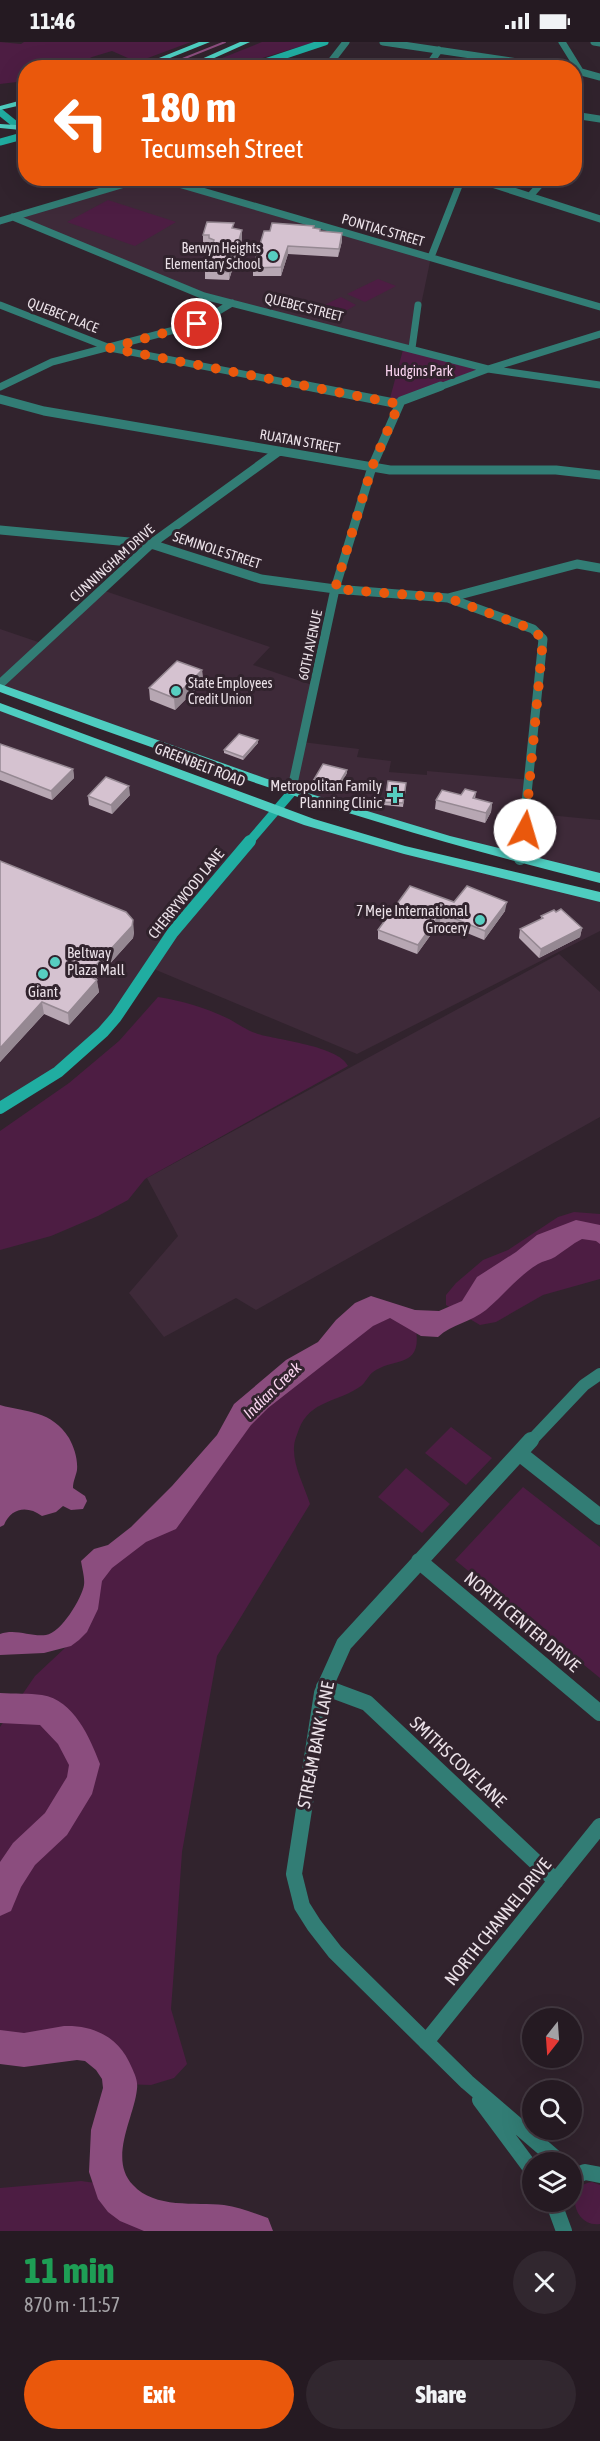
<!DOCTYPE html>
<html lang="en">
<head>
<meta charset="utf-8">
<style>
	:root { --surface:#251a22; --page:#31272f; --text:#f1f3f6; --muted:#a3a1a5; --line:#423840; --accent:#ea580c }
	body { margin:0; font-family:"Asap Condensed",sans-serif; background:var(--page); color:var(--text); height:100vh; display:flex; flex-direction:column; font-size:22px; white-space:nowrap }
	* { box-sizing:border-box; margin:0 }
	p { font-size:20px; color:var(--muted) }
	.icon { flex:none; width:33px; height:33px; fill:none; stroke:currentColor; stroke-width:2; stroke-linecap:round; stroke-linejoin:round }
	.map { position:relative; height:2189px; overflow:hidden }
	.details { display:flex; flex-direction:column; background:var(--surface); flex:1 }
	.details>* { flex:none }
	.banner { position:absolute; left:18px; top:18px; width:564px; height:126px; border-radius:24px; box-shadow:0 6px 24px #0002,0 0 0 2px var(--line); background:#ea580c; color:#fff; overflow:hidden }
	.needle { width:39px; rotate:197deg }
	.controls { position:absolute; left:522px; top:1966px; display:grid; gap:12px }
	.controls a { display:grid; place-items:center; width:60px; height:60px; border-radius:50%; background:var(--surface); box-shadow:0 6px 24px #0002,0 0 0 2px var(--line); font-size:30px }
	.pin { position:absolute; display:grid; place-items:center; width:51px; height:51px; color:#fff; margin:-26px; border:3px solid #fff; border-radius:50%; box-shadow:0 2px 6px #0007 }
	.me { position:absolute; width:66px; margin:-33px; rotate:6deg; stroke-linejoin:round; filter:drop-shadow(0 0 4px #0008) }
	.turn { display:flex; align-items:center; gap:21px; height:126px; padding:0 24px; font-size:27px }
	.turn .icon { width:78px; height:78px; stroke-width:2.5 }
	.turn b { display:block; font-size:42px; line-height:51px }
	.round { display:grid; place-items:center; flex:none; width:63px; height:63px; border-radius:32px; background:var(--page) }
	.headline { display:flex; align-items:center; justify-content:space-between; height:102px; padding:0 24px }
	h1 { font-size:36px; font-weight:800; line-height:45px; color:#1e9e55 }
	.primary-button { display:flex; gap:12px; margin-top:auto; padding:12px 24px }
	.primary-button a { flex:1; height:69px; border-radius:36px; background:var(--accent); color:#fff; font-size:24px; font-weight:800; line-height:69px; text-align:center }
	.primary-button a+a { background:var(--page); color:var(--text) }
	.status { display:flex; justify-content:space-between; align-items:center; height:42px; padding:0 30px; background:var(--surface); direction:ltr }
	.status svg { height:16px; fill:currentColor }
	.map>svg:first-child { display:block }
</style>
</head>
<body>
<div class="status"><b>11:46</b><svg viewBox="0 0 49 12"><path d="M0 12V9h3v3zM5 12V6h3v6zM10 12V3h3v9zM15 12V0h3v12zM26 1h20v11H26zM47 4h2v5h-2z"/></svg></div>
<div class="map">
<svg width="600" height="2189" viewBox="0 0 600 2189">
	<rect width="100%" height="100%" fill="#31232d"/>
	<path fill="#3e2a39" d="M145,137H158L431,215L412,306L204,254L13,175Z
		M102,548L270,605L253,623L315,644L302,700L359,707L357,715L391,719L389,730L427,733V729L531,738L527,771L600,778V836L423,791L0,646V587L44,602Z
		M0,665L309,780L600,855V889L357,1012L149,925L103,990L0,1066Z
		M559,912L600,950V1075L256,1268L236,1256L164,1295L129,1251L178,1194L147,1136Z"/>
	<path fill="#4d1d43" d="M0,0L21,2L24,0H191L137,20L112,9L92,15L71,25L26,26L25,39L0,42Z
		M262,0H315L233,25L197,26Z
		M108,158L176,180L135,204L67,180Z
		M378,237L396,244L365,260L347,252Z
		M341,255L356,263L333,276L316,267Z
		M404,304L488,327L389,360Z
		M158,955C183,959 206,966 229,977C238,982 248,989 258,992C277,998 339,1004 348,1024L145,1137L128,1158L98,1174L51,1194L0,1208V1089L69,1041L119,999Z
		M574,1170L600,1172V1237L543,1253L496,1280L480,1283L446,1263V1253L456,1241L483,1218L508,1208L558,1175Z
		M372,1266L416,1288C422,1327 393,1315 373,1330C368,1334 366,1340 361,1344C339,1360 310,1358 299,1387C297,1393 294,1399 294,1405C293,1424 304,1443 310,1462L217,1614L182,1810L174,1927L171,1967L187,2022L174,2036L151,2043L120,2042C108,2007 88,1995 51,2001C40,2003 29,2009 19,2010C13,2010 6,2007 0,2007V1685L35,1634L66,1605L104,1524L212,1415Z
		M451,1385L492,1416L466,1443L425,1411Z
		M406,1426L450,1462L422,1491L378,1455Z
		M523,1445L600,1505V1636L455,1518Z
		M81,2139L110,2143L123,2160L144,2171L154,2189H0V2146Z
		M592,2140L600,2143V2182C573,2186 564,2143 592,2140Z"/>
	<path fill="#8b4d7e" d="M576,1178L600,1183V1202L596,1199L582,1197C572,1202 564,1209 555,1215C550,1218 543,1219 538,1222C518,1234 503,1254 486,1268C471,1280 452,1282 438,1295L421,1294L390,1276L373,1284L268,1366L251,1383L176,1487L146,1500L112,1526L102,1539L98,1567L87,1590L79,1598L71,1604L44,1611L0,1613V1592C16,1586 30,1595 46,1593C61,1591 82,1556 84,1543C85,1536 82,1526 81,1519L94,1507L108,1503L131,1485L172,1444L217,1393L234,1362L286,1318L318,1300L336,1278L355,1261L371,1254L415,1268L439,1269L462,1259L477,1235L516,1210L537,1193Z
		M0,1363C28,1371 51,1368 69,1396C74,1405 78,1417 77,1428C76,1434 73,1439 73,1446L85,1454L87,1459L83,1467L71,1468L63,1464L56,1470L42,1474C27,1463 11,1466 4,1483L0,1485Z"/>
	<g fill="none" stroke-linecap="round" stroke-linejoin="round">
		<path stroke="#8b4d7e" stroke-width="2" d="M160,26L225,0"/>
		<path fill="#8b4d7e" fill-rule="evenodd" d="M0,1651C14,1652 29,1651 42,1653C74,1658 90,1696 100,1722L92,1752L67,1793L35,1823L21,1845L11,1869L0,1874V1820L13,1801L45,1771L67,1735L69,1723L58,1702L40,1683L0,1681Z
			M64,1984C95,1983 120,1996 132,2026C135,2033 138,2039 137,2047C134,2076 108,2117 133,2143C155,2167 195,2160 224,2163C239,2165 254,2171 268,2176L273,2189H144L120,2179L108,2170L98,2157L89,2130L91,2088L103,2046L102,2037L96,2028L85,2019L77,2018L24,2025L0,2022V1988L24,1991Z"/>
		<path stroke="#327d75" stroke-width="7" d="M383,0L559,26
			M562,0L580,29
			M594,0L600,1
			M326,26L346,0
			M427,26L439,8
			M574,28L600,35
			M574,73L600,77
			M158,136L600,265
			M473,136L600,177
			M530,154L546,136
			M13,175L204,254L488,327L600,343
			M0,179L145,136
			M431,215L462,136
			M0,263L110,306L315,346
			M412,306L418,263
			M0,345L52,320L197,282L232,261
			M437,346L488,327L600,292"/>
		<path stroke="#327d75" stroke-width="9" d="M307,344L399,362
			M0,357L44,369L390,428H556L600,433
			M0,488L151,502L261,537L335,547L448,556L577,522L600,526
			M448,556L533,587L543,597L522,800
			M0,642L151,502L279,409
			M291,751L335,547L372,425L401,359L441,344"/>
		<path stroke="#327d75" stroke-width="12" d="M520,817L522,799
			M530,1400L584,1343L600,1332"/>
		<path stroke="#327d75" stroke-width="16" d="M531,1398L344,1602L322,1651L294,1832L302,1864L314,1883L335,1910L467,2040L561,2121
			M519,1411L600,1475
			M419,1519L600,1671
			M324,1645L367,1661L556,1839
			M426,2000L600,1784
			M480,2058L532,2128
			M572,2135L585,2130L600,2133
			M558,2160L557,2170L564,2189"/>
		<path stroke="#20ada1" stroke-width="7" d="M247,26L325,0
			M0,70L26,91
			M0,100L26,93"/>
		<path stroke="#20ada1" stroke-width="9" d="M249,800L291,751"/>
		<path stroke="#20ada1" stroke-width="12" d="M0,1066L58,1030L103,990L116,975L173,890L250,799"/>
		<path fill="#4ecdc0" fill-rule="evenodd" d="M199,0H210L145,26H134Z
			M240,0H250L192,26H181Z
			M26,57V62L0,68V64Z
			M23,75H26V82L21,88L0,86V82L16,83Z
			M0,642L301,749L450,794L600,831V841C395,791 197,724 0,650Z
			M0,661L314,777L405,804L600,850V860L404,812L304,783L0,669Z"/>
	</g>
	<path fill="#b7a7b3" d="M234,186L242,197L229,238L205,237V228L212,205L209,204V202L203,201V193Z
		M314,187H320V189L342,199L338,215L288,212L281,234H253V226Z
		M202,628L203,640L175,668L150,658L149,646Z
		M258,698V701L243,718L224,711V708Z
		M0,702L73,727L74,736L52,758L0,738Z
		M347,731L337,748L313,742V739Z
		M406,741L403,765L384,763L385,760Z
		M476,750L475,757L492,761L491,770L485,781L435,767L436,758Z
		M130,753L112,772L89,763L88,754Z
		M0,819L134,890L133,896L96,937L99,950L69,983L44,972L0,1020Z
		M454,860L505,869L484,898L440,880L417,912L378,897V888Z
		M556,870L582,886L580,895L539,916L519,896L520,887L541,877V874Z"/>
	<path fill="#958892" d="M242,188V197L229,238V230Z
		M342,191V199L338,215L339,207Z
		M288,204V212L281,234V225Z
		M202,628L203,640L175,668L174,656Z
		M258,698V701L243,718V715Z
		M73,727L74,736L52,758L51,749Z
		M347,728V731L337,748V745Z
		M129,744L130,753L112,772L111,763Z
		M492,761L491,770L485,781L486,771Z
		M507,860L505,869L484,898L485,889Z
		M441,871L440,880L417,912L418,903Z
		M133,878L134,890L133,896L89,945L87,933Z
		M582,886L580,895L539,916L541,907Z
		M97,938L99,950L69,983L68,971Z
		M42,960L44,972L0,1020V1006Z"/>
	<path fill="#d5c2d0" stroke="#958892" stroke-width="1.5" d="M207,180L234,181L232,186L242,188L229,230L205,228L214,198L209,196V193H203Z
		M272,181L314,184L313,186L320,187V189L342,191L339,207L288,204L281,225L253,226L264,189H270Z
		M177,619L202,628L174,656L149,646Z
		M239,692L258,698L243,715L224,708Z
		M0,702L73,727L51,749L0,729Z
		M323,722L347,728L337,745L313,739Z
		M106,735L129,744L111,763L88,754Z
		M388,739L406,741L403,761L385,760Z
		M465,747L476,750L473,756L492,761L486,771L436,758L442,748L461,753Z
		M0,819L126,870L133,878L132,884L87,933L97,938L68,971L42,960L0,1006Z
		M410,844L454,860L467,844L507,860L485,889L441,871L418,903L378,888Z
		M561,867L582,886L541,907L520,887L543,876L541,874L554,868L556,870Z"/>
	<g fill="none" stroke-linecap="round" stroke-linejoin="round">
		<path stroke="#ea580c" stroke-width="10" stroke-dasharray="0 18" d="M197,282L110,306L399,362L372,425L335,547L448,556L532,587L543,597L525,788"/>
	</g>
	<g fill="#57cec1" stroke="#31232d" stroke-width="2">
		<circle cx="273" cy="214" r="6"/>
		<circle cx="176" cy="649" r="6"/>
		<path d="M392 744h6v6h6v6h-6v6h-6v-6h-6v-6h6z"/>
		<circle cx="480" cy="878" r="6"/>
		<circle cx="55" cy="920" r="6"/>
		<circle cx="43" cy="932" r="6"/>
	</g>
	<g text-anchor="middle" stroke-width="6" stroke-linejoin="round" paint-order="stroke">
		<g font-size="14" fill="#eae0e7" stroke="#31232d">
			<text transform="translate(383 188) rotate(16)" y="5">PONTIAC STREET</text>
			<text transform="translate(304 265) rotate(14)" y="5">QUEBEC STREET</text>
			<text transform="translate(63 273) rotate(21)" y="5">QUEBEC PLACE</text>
			<text transform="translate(300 399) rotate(10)" y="5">RUATAN STREET</text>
			<text transform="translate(217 508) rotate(18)" y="5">SEMINOLE STREET</text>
			<text transform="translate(112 521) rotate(-42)" y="5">CUNNINGHAM DRIVE</text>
			<text transform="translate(310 603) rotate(-78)" y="5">60TH AVENUE</text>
		</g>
		<g font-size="14" fill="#eae0e7" stroke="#31232d" text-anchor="end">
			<text x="261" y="211">Berwyn Heights<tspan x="261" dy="16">Elementary School</tspan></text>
			<text x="188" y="646" text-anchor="start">State Employees<tspan x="188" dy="16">Credit Union</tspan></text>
		</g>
		<g font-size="14" fill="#fad4f0" stroke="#31232d">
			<text x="419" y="334">Hudgins Park</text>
		</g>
		<g font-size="15" fill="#eae0e7" stroke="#31232d">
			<text transform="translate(200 723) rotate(21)" y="5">GREENBELT ROAD</text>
			<text transform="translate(186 852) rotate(-51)" y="5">CHERRYWOOD LANE</text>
		</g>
		<g font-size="15" fill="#eae0e7" stroke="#31232d" text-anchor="end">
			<text x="382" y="749">Metropolitan Family<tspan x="382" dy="17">Planning Clinic</tspan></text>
			<text x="468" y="874">7 Meje International<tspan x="468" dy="17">Grocery</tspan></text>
			<text x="67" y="916" text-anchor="start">Beltway<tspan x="67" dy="17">Plaza Mall</tspan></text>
			<text x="43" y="955" text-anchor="middle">Giant</text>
		</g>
		<g font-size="16" font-style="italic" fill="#fad5f0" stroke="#31232d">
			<text transform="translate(272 1348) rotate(-44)" y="6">Indian Creek</text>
		</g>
		<g font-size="18" fill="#eae0e7" stroke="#31232d">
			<text transform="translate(522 1580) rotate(40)" y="6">NORTH CENTER DRIVE</text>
			<text transform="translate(316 1703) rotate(-79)" y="6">STREAM BANK LANE</text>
			<text transform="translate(458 1720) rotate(43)" y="6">SMITHS COVE LANE</text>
			<text transform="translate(498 1880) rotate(-51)" y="6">NORTH CHANNEL DRIVE</text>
		</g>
	</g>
</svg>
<div class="controls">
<a><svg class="needle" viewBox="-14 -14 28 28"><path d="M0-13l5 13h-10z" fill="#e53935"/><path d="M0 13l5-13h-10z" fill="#a3a1a5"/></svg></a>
<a><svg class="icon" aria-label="search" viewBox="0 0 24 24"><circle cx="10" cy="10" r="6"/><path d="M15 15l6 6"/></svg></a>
<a><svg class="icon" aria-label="layers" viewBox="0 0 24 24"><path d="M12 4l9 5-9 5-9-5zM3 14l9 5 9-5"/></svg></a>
</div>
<div class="pin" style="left:197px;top:282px;background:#d93025"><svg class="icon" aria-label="arrive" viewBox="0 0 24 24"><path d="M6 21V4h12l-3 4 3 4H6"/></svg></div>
<svg class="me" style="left:525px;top:788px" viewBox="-20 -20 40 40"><circle r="19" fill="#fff"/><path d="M0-13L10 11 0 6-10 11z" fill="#ea580c"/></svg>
<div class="banner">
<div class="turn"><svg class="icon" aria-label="left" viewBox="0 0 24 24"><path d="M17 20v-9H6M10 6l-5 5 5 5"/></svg><div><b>180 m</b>Tecumseh Street</div></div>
</div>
</div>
<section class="details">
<div class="headline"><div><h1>11 min</h1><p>870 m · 11:57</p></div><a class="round"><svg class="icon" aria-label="close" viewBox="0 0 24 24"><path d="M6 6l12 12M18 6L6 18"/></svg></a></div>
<div class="primary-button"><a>Exit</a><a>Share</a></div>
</section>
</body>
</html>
